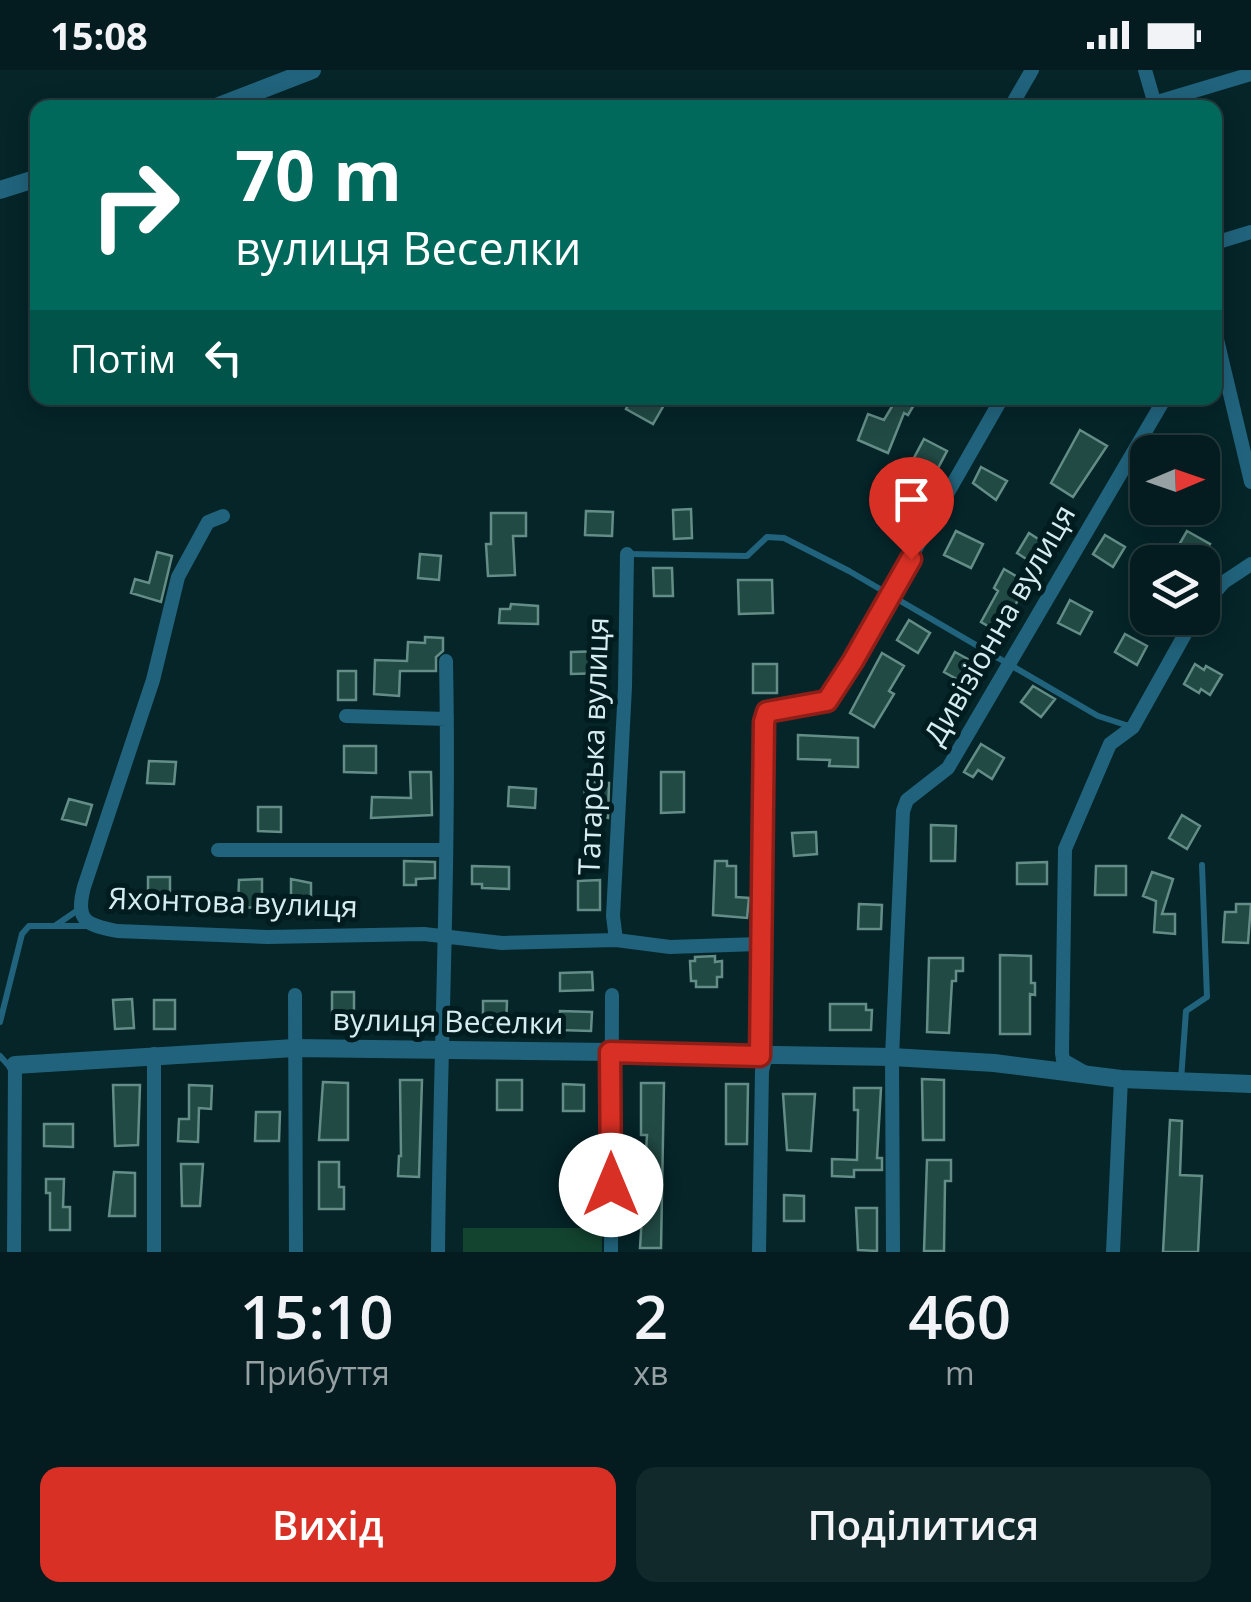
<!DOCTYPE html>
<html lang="uk">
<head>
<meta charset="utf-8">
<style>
	:root { --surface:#041c1f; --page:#12292c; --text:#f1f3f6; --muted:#97a1a4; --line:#253a3d; --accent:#d93025 }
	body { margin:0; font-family:"Open Sans",sans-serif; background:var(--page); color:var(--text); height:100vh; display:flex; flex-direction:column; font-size:38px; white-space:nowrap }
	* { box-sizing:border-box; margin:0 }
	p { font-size:32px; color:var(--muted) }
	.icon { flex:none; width:55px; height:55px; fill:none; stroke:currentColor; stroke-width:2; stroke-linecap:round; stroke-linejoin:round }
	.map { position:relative; height:1182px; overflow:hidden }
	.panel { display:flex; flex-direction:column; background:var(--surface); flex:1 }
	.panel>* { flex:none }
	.guide { position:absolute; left:30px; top:30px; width:1192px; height:305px; border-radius:20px; box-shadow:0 5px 25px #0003,0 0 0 2px var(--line); background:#00695c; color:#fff; overflow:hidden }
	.needle { width:65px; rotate:88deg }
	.controls { position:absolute; left:1130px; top:365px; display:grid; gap:20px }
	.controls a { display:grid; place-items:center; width:90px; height:90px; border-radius:20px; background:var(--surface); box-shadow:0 5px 25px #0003,0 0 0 2px var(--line); font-size:50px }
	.pin { position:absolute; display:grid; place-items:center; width:85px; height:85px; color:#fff; margin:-102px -42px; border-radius:50% 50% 50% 0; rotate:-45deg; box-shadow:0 0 10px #0007 }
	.pin .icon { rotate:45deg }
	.me { position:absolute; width:110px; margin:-55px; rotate:0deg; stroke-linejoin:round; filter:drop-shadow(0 0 8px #0008) }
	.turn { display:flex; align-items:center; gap:35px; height:210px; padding:0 40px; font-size:45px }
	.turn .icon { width:130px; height:130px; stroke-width:2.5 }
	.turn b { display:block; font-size:70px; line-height:85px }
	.then { display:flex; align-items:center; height:95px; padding:0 40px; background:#0003; gap:20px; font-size:38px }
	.eta { display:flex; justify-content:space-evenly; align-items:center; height:170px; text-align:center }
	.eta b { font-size:60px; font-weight:600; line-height:70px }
	.button { display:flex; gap:20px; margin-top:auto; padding:20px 40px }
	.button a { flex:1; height:115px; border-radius:20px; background:var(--accent); color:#fff; font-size:40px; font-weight:600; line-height:115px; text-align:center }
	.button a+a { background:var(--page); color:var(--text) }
	.status { display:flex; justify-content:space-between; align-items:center; height:70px; padding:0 50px; background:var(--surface); direction:ltr }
	.status svg { height:28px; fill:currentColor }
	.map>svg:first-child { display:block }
</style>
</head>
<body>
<div class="status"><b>15:08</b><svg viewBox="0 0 49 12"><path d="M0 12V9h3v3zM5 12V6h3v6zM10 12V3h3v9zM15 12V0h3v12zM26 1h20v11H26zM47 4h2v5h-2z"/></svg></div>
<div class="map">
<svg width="1251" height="1182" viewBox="0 0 1251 1182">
	<rect width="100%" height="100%" fill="#052529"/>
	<path fill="#134430" d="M463,1158H602V1182H463Z"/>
	<path fill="#224a45" stroke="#638d86" stroke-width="2.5" d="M632,328H668L653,354L626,339Z
		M897,328H918L908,345L904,343L888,383L858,370L868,344L884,350Z
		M1080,360L1107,376L1073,427L1051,413Z
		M924,369L947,381L937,400L929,396L909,430L889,418L902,396L908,399Z
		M981,397L1007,411L996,430L973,413Z
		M691,439L692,468L674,469L673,440Z
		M586,441L613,442L612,466L585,465Z
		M491,443H526V466H513L515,505L488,506L486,474H491Z
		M956,461L983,474L971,498L944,485Z
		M1187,461L1210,474L1199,492L1176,480Z
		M1029,463L1049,476L1037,496L1017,483Z
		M1105,465L1125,477L1113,497L1093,484Z
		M157,482L172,486L161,532L131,523L135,509L149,513Z
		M420,484L441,486L439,510L418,508Z
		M653,498H672L673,526H654Z
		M1004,499L1026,512L1002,564L981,552L998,521L994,518Z
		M738,510H772L773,543L739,544Z
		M1070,530L1092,542L1080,564L1058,553Z
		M511,534L538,536V554L499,553L500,539H510Z
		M909,550L930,563L918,583L897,570Z
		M1125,564L1147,576L1137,595L1115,582Z
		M425,567L443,568V581L436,587V601H400L399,626L374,624L375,590L407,591L408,572L425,573Z
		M607,581V603L571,604V582Z
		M955,582L975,593L964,613L944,602Z
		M882,583L904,596L889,621L894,624L874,657L850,643Z
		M753,594H777V623H753Z
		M1195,594L1204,600L1206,596L1222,605L1210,625L1201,619L1199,623L1184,614Z
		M338,601H356V630H338Z
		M1033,616L1055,629L1041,647L1021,632Z
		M798,665L858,668V697L829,696L830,690L798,689Z
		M981,674L1004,688L992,709L978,700L973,707L964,702Z
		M344,676H376V703L344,702Z
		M149,691L176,692L174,714L147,713Z
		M410,702H431L432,745L371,748L372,727L411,728Z
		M661,702H684V742L661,743Z
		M585,712L609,713L608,748L584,746Z
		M509,717L536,719L535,738L508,736Z
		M69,729L92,735L86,755L62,749Z
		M258,737H281V762L258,761Z
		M1182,745L1200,756L1187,779L1169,768Z
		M931,755L956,756L955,791H931Z
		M816,762L817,784L794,786L792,763Z
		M404,791L435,792V808L416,809V815H404Z
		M715,791H727V796H736V827L749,828L747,848L713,845Z
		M1047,792V814H1017V793Z
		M472,796L509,797V819L482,818V814H472Z
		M1096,796H1126V825H1095Z
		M1152,802L1173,809L1162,844H1175V864L1154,862L1156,831L1143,826Z
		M148,807H170V837L148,836Z
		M262,809V837L238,838L239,810Z
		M291,809L311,813V839L301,840L300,835L291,837Z
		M600,810V840H578V811Z
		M859,834L882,835L881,859H858Z
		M1236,834H1251L1248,873L1223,872L1225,842H1236Z
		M1000,885L1031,886V913H1035V925L1030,924V964H1000Z
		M715,886V892L722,891V907H717V917H696V911H691L690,891H695V887Z
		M929,888H963V901H956V911H952L949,963L927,962Z
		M592,902L593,920L560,921V903Z
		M332,922H354V950L332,949Z
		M132,929L134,958L115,959L113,930Z
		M154,930H175V959H154Z
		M483,931H507L506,959H483Z
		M830,934H866V940H872L871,960H830Z
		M560,941L592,942L591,961L559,960Z
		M922,1009L944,1010V1070H923Z
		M400,1010H422L419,1107L398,1106L399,1086H401Z
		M497,1010H522V1040H497Z
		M323,1012L348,1013V1070H319Z
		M641,1013H664L661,1178H640L647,1065H641Z
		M563,1014L584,1015V1041H563Z
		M726,1014H748L747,1074H726Z
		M113,1015H140L138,1075L115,1076Z
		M189,1015L212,1016L211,1039L199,1038L198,1072L178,1071L179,1049H189Z
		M854,1018H881L877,1088H882V1100H854V1107L832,1106V1089L857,1090L858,1040H854Z
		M783,1024H815L811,1081L787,1080Z
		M256,1042H280L279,1071H255Z
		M1170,1050L1182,1051L1180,1105L1202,1106L1198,1182H1163Z
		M44,1054H73V1077L44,1076Z
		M927,1090H951V1111H945L944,1181H924Z
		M319,1092H339V1117H344V1139H319Z
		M181,1094H203L200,1136H182Z
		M114,1102L135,1103V1146H109Z
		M46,1109H64L63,1137H70V1160H50V1123H46Z
		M784,1125L804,1126V1151H784Z
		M856,1138H877V1181L858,1180Z"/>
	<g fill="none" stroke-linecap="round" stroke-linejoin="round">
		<path stroke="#21637c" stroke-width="6" d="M627,484L747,486L767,467L784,468L849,501L1098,646L1132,657
			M56,855L78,840
			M0,952L22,864L29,856H91
			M0,986L9,996
			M1181,1010L1186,941L1207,927L1202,795"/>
		<path stroke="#21637c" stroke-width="14" d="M1145,0L1156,38
			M1154,33L1251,4
			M1010,38L1032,0
			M1215,173L1251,162
			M1215,261L1251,412
			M223,446L208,452L178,507L153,610L84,817C75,851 86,855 117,861L267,867L424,864L502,873L616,870L670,877L759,874
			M1202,537L1224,512L1251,494
			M346,646L447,649
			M218,780H446
			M616,870L613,846L625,617L627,484
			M295,925L296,1182
			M154,984V1182
			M760,986L764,652L767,642L827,631L835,620L1002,328
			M1084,1002L1063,990L1062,983L1065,779L1110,674L1133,657L1194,548
			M14,1182L15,995
			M438,1182C440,985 450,788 446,591
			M611,1182L612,925
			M759,1182L762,1001L766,985
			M893,1182L892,987L903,741L907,730L948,698L1165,328
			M1113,1182L1121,1009"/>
		<path stroke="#21637c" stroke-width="18" d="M214,38L312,0
			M0,120L38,108
			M15,995L294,978L610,982L892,987L994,993L1121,1009L1251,1014"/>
	</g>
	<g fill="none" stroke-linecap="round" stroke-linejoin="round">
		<defs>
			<path id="route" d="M611,1115L610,982L760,986L764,652L767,642L772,641L827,631L853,591L911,489"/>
		</defs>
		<use href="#route" stroke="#8d1f18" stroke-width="25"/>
		<use href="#route" stroke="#d93025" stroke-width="18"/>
	</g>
	<g text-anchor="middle" stroke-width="10" stroke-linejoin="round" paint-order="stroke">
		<g font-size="30" fill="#d6ecef" stroke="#001c1f">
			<text transform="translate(1000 555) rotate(-60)" y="10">Дивізіонна вулиця</text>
			<text transform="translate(594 676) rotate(-88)" y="10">Татарська вулиця</text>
			<text transform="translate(233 833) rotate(2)" y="10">Яхонтова вулиця</text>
			<text transform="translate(448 952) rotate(1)" y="10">вулиця Веселки</text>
		</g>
	</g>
</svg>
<div class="controls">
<a><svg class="needle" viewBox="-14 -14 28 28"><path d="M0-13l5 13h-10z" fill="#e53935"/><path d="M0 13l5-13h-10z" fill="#97a1a4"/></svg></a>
<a><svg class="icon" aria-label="layers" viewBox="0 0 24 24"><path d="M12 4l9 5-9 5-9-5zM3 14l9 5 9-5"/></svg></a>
</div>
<div class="pin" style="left:911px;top:489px;background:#d93025"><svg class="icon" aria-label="arrive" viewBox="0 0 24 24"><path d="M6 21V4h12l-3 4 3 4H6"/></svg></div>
<svg class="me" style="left:611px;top:1115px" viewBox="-20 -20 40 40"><circle r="19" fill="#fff"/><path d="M0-13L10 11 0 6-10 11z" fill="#d93025"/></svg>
<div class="guide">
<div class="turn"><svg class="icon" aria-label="right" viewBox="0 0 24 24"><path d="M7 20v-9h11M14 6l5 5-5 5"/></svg><div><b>70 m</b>вулиця Веселки</div></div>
<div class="then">Потім<svg class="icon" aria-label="left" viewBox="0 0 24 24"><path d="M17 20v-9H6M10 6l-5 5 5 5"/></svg></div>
</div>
</div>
<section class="panel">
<div class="eta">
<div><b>15:10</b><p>Прибуття</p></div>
<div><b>2</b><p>хв</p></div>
<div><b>460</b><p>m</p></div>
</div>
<div class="button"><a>Вихід</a><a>Поділитися</a></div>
</section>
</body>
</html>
